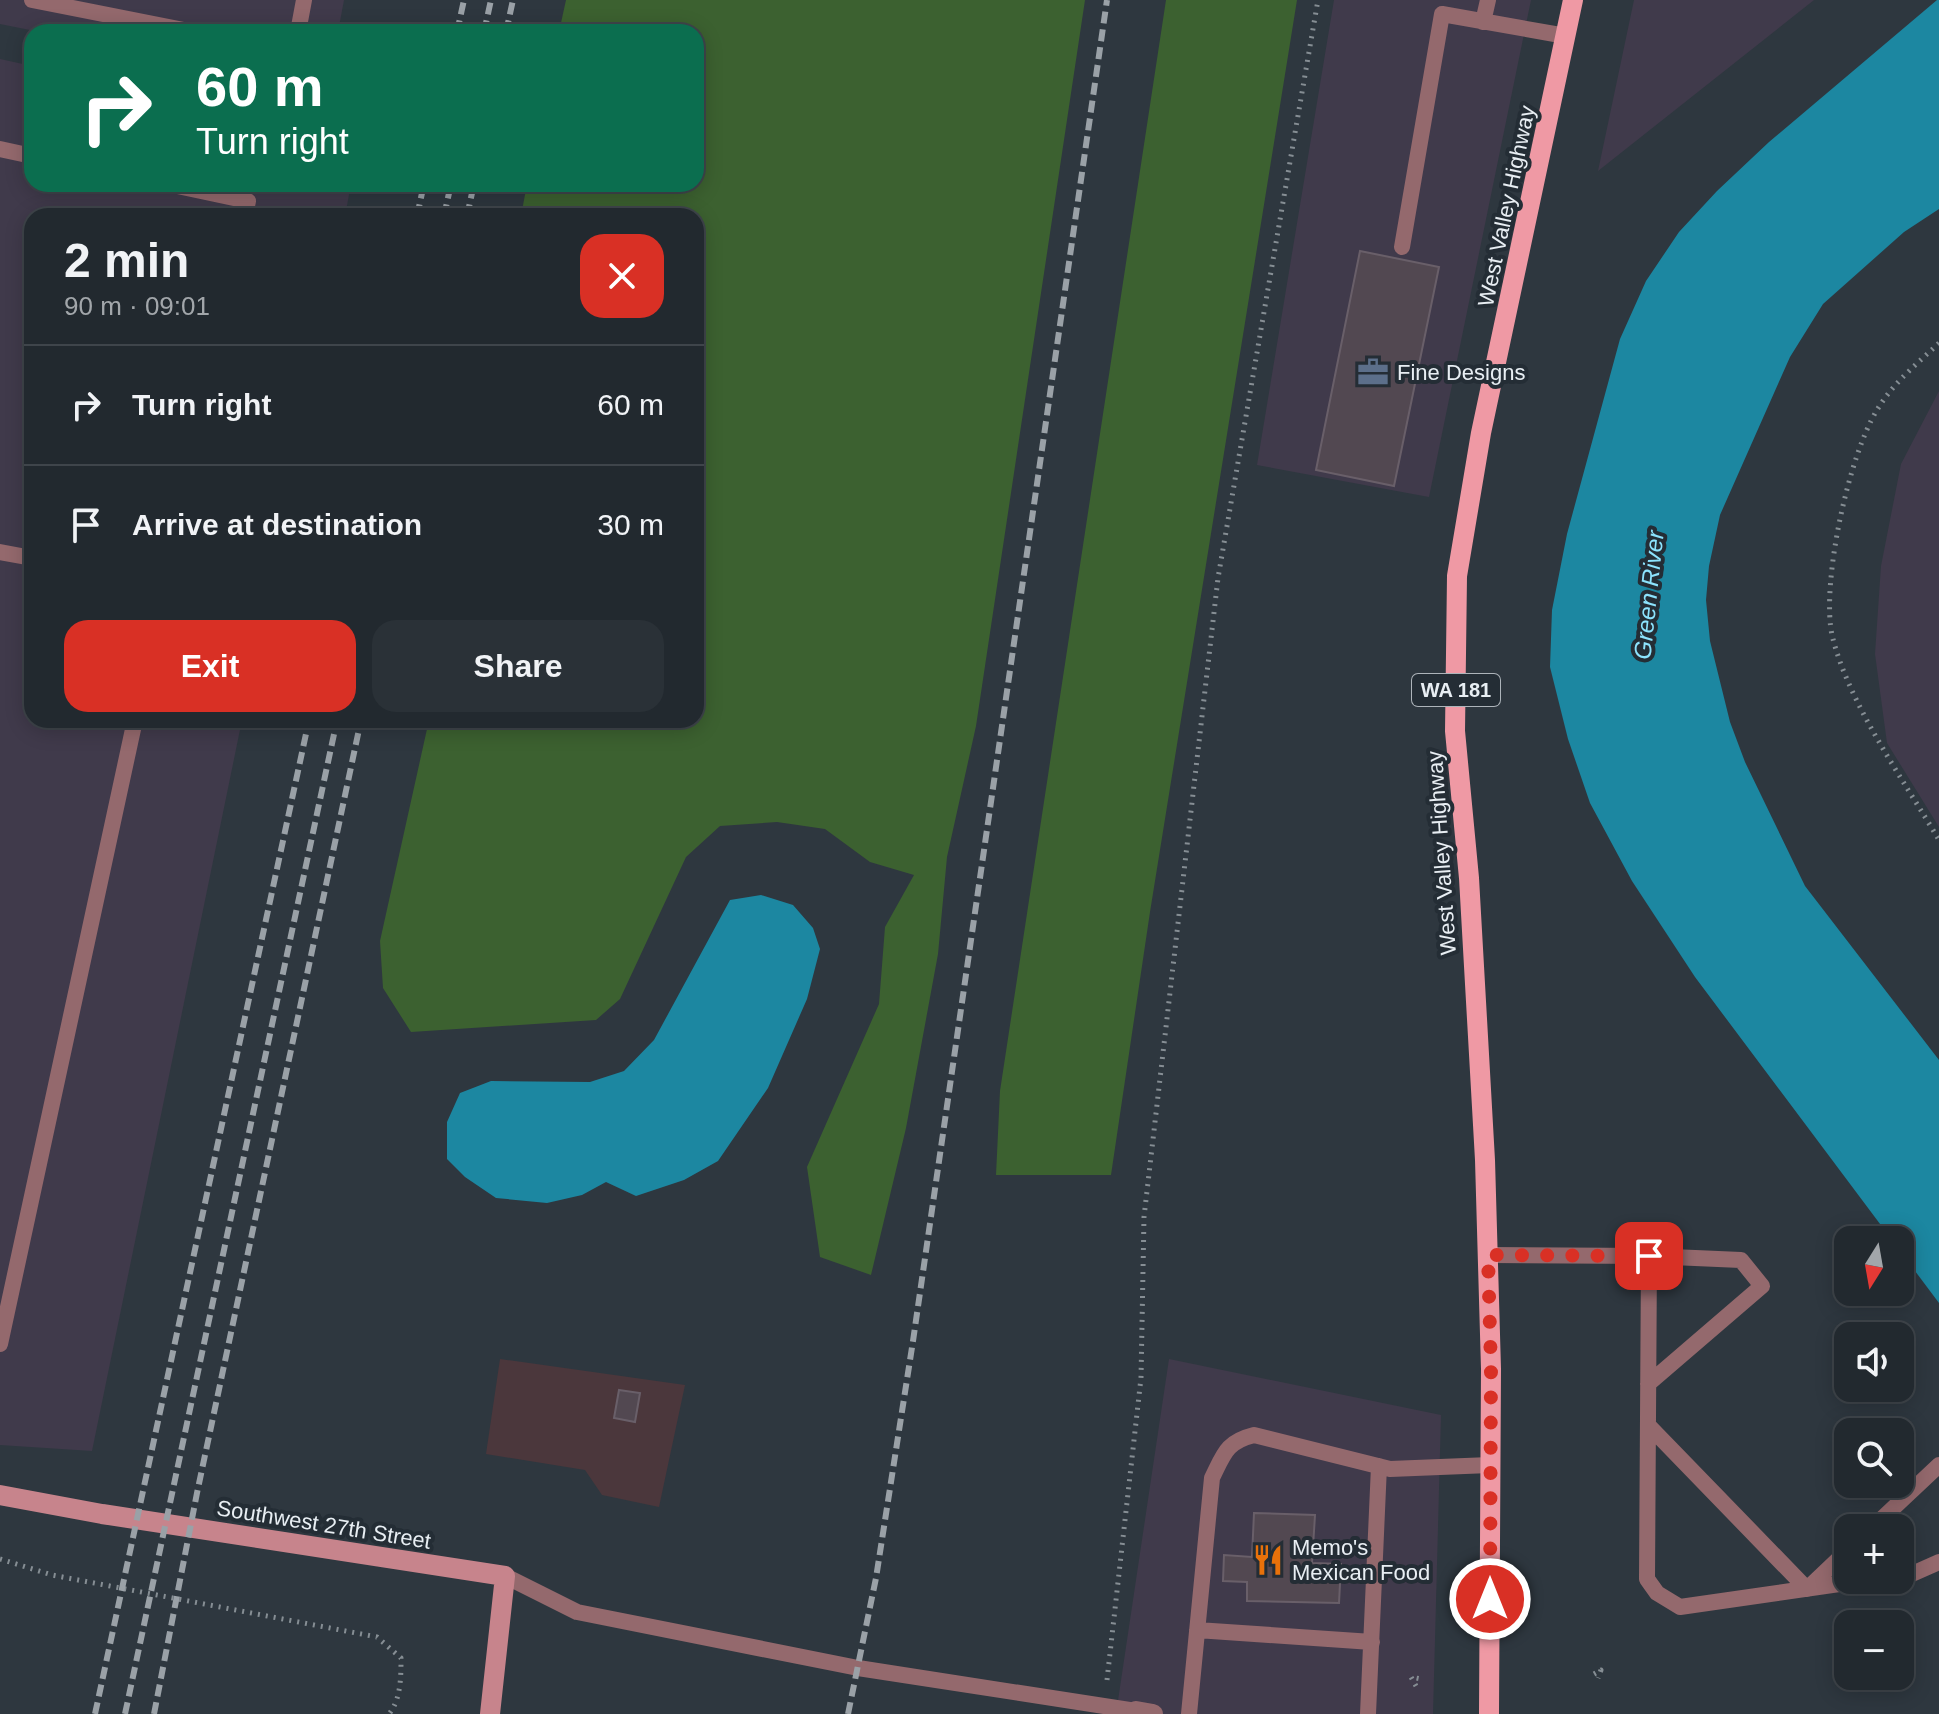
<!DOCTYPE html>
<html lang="en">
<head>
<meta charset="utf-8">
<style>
	:root { --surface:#22292f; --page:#2a3137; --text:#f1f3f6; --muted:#a2a6aa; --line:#3f454b; --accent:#d93025 }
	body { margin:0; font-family:Helvetica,sans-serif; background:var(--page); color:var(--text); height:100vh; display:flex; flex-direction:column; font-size:30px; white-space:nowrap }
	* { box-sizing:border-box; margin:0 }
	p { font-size:26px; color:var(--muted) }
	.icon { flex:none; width:44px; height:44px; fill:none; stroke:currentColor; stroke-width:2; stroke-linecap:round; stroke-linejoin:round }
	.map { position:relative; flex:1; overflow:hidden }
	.panel { position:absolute; left:24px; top:208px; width:680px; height:520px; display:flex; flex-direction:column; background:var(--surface); border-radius:24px; box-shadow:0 4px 20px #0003,0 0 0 2px var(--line) }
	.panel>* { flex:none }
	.top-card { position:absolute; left:24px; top:24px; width:680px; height:168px; border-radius:24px; box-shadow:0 4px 20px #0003,0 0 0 2px var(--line); background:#0b6e4f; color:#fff; overflow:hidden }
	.needle { width:52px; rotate:191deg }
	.controls { position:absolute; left:1834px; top:1226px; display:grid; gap:16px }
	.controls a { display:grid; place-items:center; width:80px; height:80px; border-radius:16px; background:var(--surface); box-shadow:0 4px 20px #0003,0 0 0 2px var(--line); font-size:40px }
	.pin { position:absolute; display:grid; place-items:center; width:68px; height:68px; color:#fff; margin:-34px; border-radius:16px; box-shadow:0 4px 12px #0006 }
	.me { position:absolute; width:88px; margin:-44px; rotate:0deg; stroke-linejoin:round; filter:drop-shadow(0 0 6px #0008) }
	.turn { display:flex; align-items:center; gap:28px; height:168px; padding:0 40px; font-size:36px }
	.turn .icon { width:104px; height:104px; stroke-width:2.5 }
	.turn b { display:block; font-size:56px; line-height:68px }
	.round { display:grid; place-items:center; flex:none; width:84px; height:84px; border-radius:24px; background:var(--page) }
	.headline { display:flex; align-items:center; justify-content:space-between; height:136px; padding:0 40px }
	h1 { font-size:48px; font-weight:800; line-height:60px }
	.action { display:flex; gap:16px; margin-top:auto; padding:16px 40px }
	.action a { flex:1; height:92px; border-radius:24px; background:var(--accent); color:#fff; font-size:32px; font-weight:800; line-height:92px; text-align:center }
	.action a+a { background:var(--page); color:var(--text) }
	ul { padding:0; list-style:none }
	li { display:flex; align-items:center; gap:24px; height:120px; padding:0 40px; border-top:2px solid var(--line) }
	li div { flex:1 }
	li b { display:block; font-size:30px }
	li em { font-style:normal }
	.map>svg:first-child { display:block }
</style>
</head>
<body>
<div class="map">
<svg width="1939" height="1714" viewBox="0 0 1939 1714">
	<rect width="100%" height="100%" fill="#2e373f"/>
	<path fill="#403a4b" d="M0,0H344L338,32H40L0,24Z
		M1334,0H1531L1429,497L1257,465Z
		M1634,0H1814L1598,171Z
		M0,59L32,66V184H351L345,216H32V720H242L92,1451L0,1445Z
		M1939,391V827L1887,743L1875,654L1881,566L1901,464Z
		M1169,1359L1441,1415L1433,1714H1116Z"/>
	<path fill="#4b373c" d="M500,1359L685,1385L659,1507L602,1495L585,1470L486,1454Z"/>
	<path fill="#3c6130" d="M566,0H1085L976,726L947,857L938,954L906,1128L871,1275L820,1257L807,1167L879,1004L885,927L914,875L870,862L825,829L777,822L720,826L686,857L620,999L596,1020L411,1032L383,988L380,941L429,720H696V216H521L527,184H696V32H559Z
		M1166,0H1297L1150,912L1111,1175H996L1000,1091Z"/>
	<path fill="#1c87a1" d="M1937,0H1939V209L1904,232L1823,304L1790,357L1720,515L1709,566L1706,600L1710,641L1730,722L1745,762L1805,886L1939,1060V1303L1900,1251V1240H1892L1695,977L1632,881L1590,803L1568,739L1550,667L1552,610L1567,534L1620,339L1646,281L1679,232L1717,191L1769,142Z
		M761,895L793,905L813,928L820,949L807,999L768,1088L718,1161L684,1180L636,1196L606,1182L582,1195L547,1203L496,1198L465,1177L447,1159V1122L460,1093L491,1081L590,1082L624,1071L654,1040L730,900Z"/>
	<path fill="#524851" stroke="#695f69" stroke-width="2" d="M1360,251L1439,267L1394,486L1316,470Z
		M619,1390L640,1393L635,1422L614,1418Z
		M1254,1513L1315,1515L1312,1563L1341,1564L1339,1603L1247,1601V1582L1223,1581L1224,1555L1252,1557Z"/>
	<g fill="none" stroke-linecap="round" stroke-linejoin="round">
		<path stroke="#868e94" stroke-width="5" stroke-dasharray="2 6" stroke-linecap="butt" d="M1939,343C1917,364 1893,383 1877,410C1849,455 1821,583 1832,635C1848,703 1903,779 1939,840
			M0,1559L52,1575L377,1637L401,1658C401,1677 401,1699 389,1714
			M1594,1674L1601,1670L1598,1678
			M1107,1680L1141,1378L1144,1217L1218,578L1318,0
			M1416,1686L1411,1677L1421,1679"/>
		<path stroke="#94696d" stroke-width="16" d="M32,0L194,32
			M1483,22L1488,0
			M298,32L304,0
			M0,149L32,156
			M168,184L248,201L245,216
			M1402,247L1442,14L1566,36
			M0,552L32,558
			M1488,1255L1649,1256L1647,1579L1657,1593L1680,1607L1867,1580
			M0,1344L135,720
			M1648,1384L1762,1286L1741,1260L1649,1256
			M1648,1425L1807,1589
			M1872,1528L1939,1465
			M1900,1575L1912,1574L1939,1562
			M505,1576L577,1612L858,1668L1136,1711
			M1807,1589L1848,1550
			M1197,1630L1372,1642
			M1189,1714L1212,1478C1224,1454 1226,1442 1254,1435L1390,1469L1490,1465
			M1368,1714L1379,1466"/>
		<path stroke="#94696d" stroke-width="20" d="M1136,1711L1153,1714"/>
		<path stroke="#c7848c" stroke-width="20" d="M0,1495L102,1514L505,1576L490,1714"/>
		<path stroke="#ef99a4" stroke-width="20" d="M1489,1714L1491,1369L1485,1160L1469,878L1455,731L1457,576L1481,433L1573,0"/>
		<path stroke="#9aa1a7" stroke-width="6" stroke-dasharray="12 6" stroke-linecap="butt" d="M457,32L464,0
			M484,32L491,0
			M506,32L513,0
			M417,216L424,184
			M444,216L451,184
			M467,216L474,184
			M95,1714L309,720
			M125,1714L337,720
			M154,1714L197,1493L361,720
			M848,1714L876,1578L913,1341L1107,0"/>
	</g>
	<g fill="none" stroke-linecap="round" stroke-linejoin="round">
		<path stroke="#d93025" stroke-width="14" stroke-dasharray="0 25.2" d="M1490,1599L1491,1369L1488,1255L1649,1256"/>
	</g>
	<defs>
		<symbol id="office-bare" viewBox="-9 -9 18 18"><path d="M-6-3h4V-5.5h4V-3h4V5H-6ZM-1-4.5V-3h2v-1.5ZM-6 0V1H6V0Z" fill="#5c6f8a" stroke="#242d35" stroke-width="2.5" paint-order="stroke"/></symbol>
		<symbol id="restaurant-bare" viewBox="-9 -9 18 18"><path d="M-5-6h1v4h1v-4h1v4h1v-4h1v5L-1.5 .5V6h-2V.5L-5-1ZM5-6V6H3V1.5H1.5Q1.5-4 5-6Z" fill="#e8710a" stroke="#242d35" stroke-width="2.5" paint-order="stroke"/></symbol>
	</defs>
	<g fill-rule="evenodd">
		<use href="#office-bare" x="1351" y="350" width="44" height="44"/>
		<use href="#restaurant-bare" x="1246" y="1538" width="44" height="44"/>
	</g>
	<g text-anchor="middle" stroke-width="8" stroke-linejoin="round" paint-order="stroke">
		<rect fill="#242d35" stroke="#adb4ba" stroke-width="2" x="1412" y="674" width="88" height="32" rx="6"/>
		<g font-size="20" font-weight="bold" fill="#e8eef3">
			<text x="1456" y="697">WA 181</text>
		</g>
		<g font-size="22" fill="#e8eef3" stroke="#242d35">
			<text transform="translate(1506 206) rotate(-78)" y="8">West Valley Highway</text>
			<text transform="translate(1441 853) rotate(-94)" y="8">West Valley Highway</text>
			<text transform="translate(324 1524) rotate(9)" y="8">Southwest 27th Street</text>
		</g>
		<g font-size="22" fill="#e8eef3" stroke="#242d35" text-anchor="start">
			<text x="1397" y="380">Fine Designs</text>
			<text x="1292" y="1555">Memo's<tspan x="1292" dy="25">Mexican Food</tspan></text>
		</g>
		<g font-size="24" font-style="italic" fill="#8ce3fd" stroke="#242d35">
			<text transform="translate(1649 595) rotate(-84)" y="8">Green River</text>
		</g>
	</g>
</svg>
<div class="controls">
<a><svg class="needle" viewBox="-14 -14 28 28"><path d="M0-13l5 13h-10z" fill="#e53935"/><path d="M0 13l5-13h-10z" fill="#a2a6aa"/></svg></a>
<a><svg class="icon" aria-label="sound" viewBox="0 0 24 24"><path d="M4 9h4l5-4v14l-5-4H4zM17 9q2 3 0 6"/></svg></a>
<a><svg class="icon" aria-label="search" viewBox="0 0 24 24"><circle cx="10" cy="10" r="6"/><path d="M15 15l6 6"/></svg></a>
<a>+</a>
<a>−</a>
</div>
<div class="pin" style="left:1649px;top:1256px;background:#d93025"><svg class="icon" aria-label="arrive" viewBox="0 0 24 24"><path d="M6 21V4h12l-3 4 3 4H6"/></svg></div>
<svg class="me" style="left:1490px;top:1599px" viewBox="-20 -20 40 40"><circle r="17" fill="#d93025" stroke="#fff" stroke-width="3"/><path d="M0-11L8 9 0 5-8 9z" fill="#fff"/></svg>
<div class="top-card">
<div class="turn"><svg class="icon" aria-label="right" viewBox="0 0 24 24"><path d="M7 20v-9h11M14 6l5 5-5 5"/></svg><div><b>60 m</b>Turn right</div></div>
</div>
<section class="panel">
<div class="headline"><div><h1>2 min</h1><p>90 m · 09:01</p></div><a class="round" style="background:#d93025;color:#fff"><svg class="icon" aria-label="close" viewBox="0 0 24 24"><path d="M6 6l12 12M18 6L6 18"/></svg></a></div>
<ul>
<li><svg class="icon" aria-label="right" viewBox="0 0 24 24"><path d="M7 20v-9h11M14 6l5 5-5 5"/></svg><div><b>Turn right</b></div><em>60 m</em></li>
<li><svg class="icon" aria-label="arrive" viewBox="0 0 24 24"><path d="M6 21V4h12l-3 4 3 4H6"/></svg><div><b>Arrive at destination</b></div><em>30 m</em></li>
</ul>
<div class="action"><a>Exit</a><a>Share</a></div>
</section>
</div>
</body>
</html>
